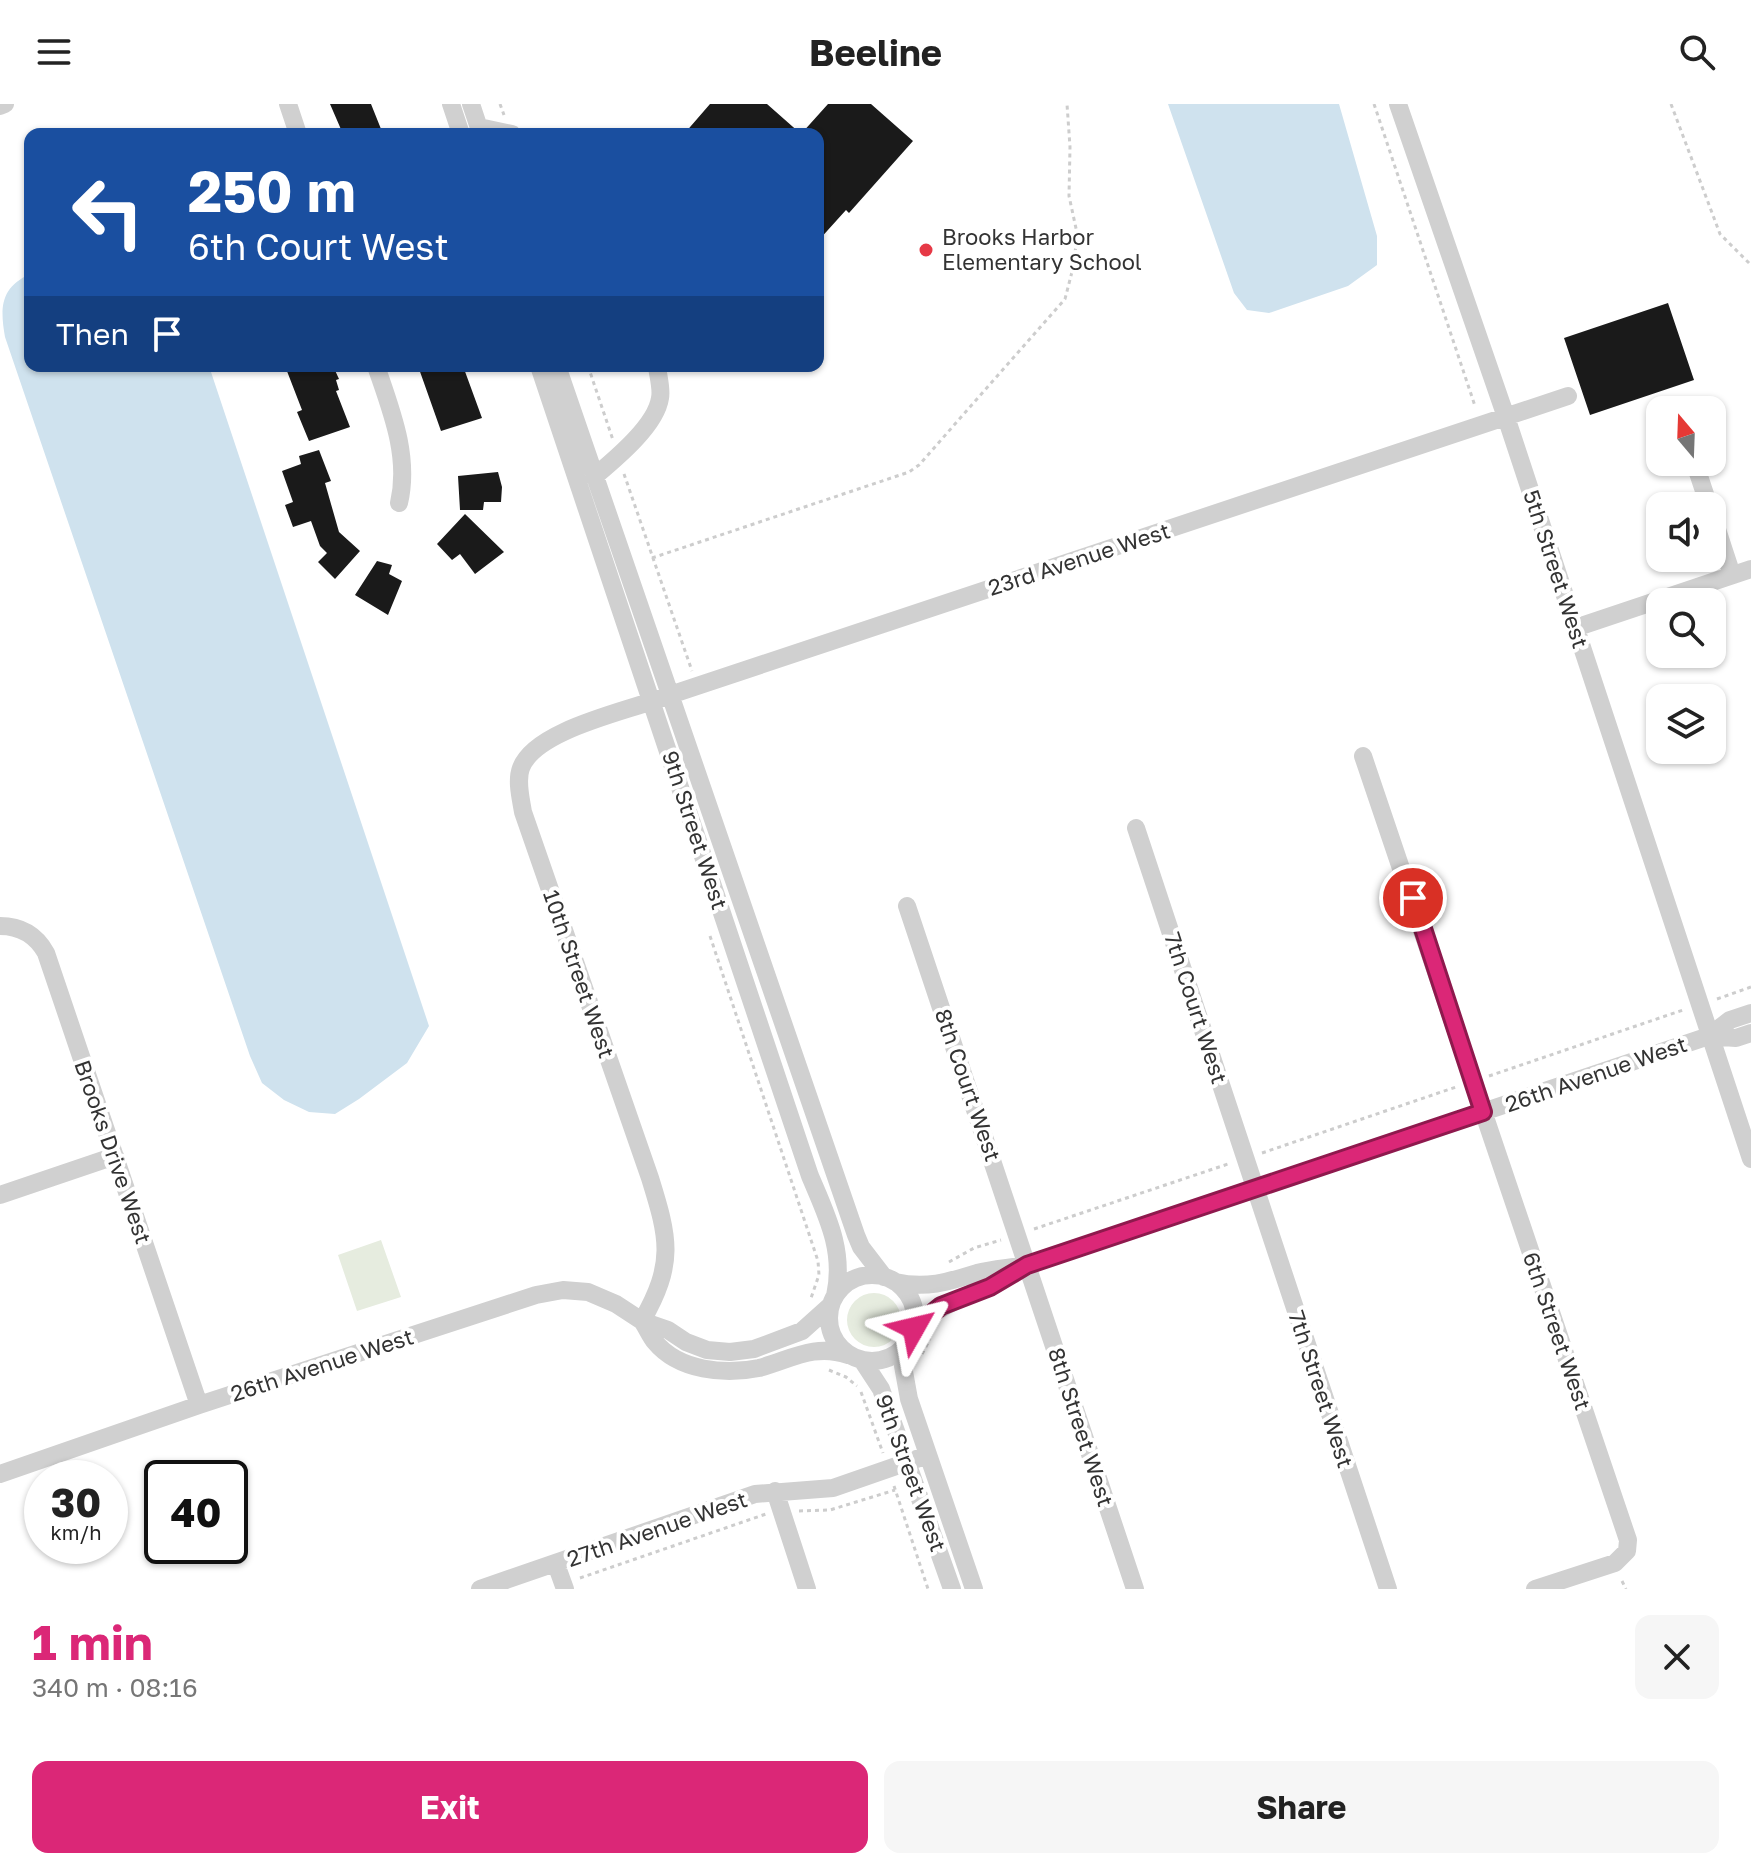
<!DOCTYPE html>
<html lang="en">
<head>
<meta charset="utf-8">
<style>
	:root { --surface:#fff; --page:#f6f6f6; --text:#222; --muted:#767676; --accent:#db2777 }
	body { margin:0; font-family:"Golos Text",sans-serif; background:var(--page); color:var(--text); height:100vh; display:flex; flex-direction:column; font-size:30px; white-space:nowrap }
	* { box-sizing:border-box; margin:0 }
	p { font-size:26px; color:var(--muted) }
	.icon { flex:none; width:44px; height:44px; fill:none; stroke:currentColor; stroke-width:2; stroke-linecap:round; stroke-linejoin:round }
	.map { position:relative; height:1485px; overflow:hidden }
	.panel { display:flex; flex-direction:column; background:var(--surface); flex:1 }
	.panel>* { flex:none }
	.banner { position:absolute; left:24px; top:24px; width:800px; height:244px; border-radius:16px; box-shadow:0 2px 6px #0004; background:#1a4fa0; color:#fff; overflow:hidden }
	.needle { width:52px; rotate:341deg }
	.controls { position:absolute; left:1646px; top:292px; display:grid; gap:16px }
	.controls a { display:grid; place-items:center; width:80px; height:80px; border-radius:16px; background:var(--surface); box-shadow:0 2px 6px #0004; font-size:40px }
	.speed { position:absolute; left:24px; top:1356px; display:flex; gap:16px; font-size:40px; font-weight:700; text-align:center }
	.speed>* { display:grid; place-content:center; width:104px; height:104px; border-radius:50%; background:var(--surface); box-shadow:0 2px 6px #0004; line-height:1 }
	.speed small { font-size:20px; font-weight:400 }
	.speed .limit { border:4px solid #111; border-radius:12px; background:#fff; color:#111 }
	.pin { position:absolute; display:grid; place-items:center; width:68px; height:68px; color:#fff; margin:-34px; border:4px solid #fff; border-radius:50%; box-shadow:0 2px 8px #0007 }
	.me { position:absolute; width:88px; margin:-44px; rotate:53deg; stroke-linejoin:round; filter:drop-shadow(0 0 6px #0008) }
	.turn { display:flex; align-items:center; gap:28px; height:168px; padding:0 32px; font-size:36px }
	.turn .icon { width:104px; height:104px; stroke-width:2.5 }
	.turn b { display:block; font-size:56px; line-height:68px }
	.then { display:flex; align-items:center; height:76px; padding:0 32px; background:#0003; gap:16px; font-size:30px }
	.round { display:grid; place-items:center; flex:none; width:84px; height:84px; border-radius:16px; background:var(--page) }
	.headline { display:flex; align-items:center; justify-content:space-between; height:136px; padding:0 32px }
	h1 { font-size:48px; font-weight:700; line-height:60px; color:var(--accent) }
	.primary-button { display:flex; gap:16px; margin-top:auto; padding:16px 32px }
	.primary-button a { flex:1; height:92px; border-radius:16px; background:var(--accent); color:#fff; font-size:32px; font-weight:700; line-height:92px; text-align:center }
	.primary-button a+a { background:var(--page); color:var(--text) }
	header { display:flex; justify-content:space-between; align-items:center; height:104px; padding:0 32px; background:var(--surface); font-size:36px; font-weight:700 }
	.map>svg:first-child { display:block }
</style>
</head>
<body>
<header><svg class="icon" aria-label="menu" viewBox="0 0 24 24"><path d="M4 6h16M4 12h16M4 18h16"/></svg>Beeline<svg class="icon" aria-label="search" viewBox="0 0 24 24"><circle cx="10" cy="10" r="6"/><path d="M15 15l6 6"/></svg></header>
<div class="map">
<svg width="1751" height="1485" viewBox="0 0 1751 1485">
	<rect width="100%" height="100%" fill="#fff"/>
	<path fill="#e6ecdf" d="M381,1136L401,1193L357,1207L338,1151Z
		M847 1216a27 27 0 1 1 54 0a27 27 0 1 1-54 0Z"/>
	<path fill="#cfe2ee" d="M1168,0H1339L1377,132V161L1348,182L1269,209L1247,206L1234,189Z
		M30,170V262H209L429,922L407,959L359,995L335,1010L309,1008L284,996L262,979L250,952L5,233C0,204 0,184 30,170Z"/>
	<path fill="#1a1a1a" d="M330,0H371L383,30H343Z
		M710,0H767L801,30H684Z
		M828,0H871L913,37L849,109L846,106L818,137V30H801Z
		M1668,199L1694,276L1590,311L1564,234Z
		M285,262H333L339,275L336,276L339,286L336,287L350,323L309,337L297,308L302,306Z
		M418,262H463L482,314L441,327Z
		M319,346L331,377L325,379L339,428L360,447L335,475L318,458L327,449L320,442L311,417L293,423L285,401L293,398L282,367L301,360L299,352Z
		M498,368L502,383L501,398H484L483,406H460L458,372Z
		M465,410L504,448L475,470L460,450L452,456L437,440Z
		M377,457L392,461L389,470L402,477L388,511L355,491Z"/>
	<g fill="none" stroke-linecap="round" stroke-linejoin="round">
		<path stroke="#cdcdcd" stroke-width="3" stroke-dasharray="4 4" stroke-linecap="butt" d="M500,0L504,11
			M1374,0L1475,302
			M1671,0L1720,130L1751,161
			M588,262L613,336
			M624,370L692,567
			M652,454L909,368L919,361L1065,195L1074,160L1077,129L1069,92L1070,43L1067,0
			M710,832L818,1157L819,1171L811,1194
			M1717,895L1751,883
			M1489,972L1683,906
			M1262,1049L1456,983
			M1034,1125L1228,1060
			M949,1158L974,1144L1001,1136
			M922,1250L930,1235
			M829,1266L846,1273L857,1282
			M861,1288L883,1349
			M894,1382L928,1485
			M799,1407L830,1406L895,1386
			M580,1474L766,1410
			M1622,1477L1626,1485"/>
		<path stroke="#d0d0d0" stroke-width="18" d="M288,0L298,30
			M451,0L461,30
			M471,0L481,30
			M1398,0L1506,313L1751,1055
			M0,2L5,0
			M479,23L512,30
			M376,262C391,306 410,352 399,399
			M539,262L810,1072C827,1112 845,1147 835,1192
			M557,262L856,1131L861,1143L884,1173
			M1696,363L1709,402
			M594,373C614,356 656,322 660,294C662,285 658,272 657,262
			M1712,410L1732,471
			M1575,524L1751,465
			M1363,652L1628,1436L1627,1447L1615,1459L1535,1485
			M1136,724L1388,1485
			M907,802L1135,1485
			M0,822C21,822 36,831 46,849L199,1301
			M1709,932L1736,934L1751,929
			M0,1091L115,1052
			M829 1214a43 43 0 1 1 86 0a43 43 0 1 1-86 0Z
			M895,1178C926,1185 948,1178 977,1169C993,1165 1011,1164 1027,1161L1709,932L1730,916L1751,909
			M642,1217C675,1159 669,1135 650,1074L523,708C521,695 516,677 521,664C534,628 618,609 652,597L1568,292
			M642,1217C647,1224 650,1232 655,1238C679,1267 725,1271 759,1264C790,1256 814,1239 848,1251
			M914,1224C945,1196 982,1188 1018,1166
			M905,1242L903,1262L909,1295L974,1485
			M862,1256L881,1285L952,1485
			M0,1370L199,1301L536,1191L563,1186L588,1188L616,1200L642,1217L668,1226L686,1238L707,1246L730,1248L754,1245L802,1227L831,1201
			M775,1387L807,1485
			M556,1460L565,1485
			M480,1485L755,1390L833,1384L928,1351"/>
	</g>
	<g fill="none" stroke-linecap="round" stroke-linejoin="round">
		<defs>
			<path id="route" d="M914,1224L941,1202L990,1183L1027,1161L1483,1008L1413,794"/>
		</defs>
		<use href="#route" stroke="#8e194d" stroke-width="20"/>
		<use href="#route" stroke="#db2777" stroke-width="14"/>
	</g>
	<circle fill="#e63946" stroke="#fff" stroke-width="3" cx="926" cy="146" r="8"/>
	<g text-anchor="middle" stroke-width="8" stroke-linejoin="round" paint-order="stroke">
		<g font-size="22" fill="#333" stroke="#fff" text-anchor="start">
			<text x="942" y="141">Brooks Harbor<tspan x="942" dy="25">Elementary School</tspan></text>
		</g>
		<g font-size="22" fill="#333" stroke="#fff">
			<text transform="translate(1079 455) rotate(-18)" y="8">23rd Avenue West</text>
			<text transform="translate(1556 465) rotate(72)" y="8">5th Street West</text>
			<text transform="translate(695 726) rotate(72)" y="8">9th Street West</text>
			<text transform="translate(579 870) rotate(71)" y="8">10th Street West</text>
			<text transform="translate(1196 904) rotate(72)" y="8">7th Court West</text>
			<text transform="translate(1596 970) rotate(-19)" y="8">26th Avenue West</text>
			<text transform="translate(968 981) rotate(71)" y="8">8th Court West</text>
			<text transform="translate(113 1048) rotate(71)" y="8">Brooks Drive West</text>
			<text transform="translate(1557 1227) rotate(71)" y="8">6th Street West</text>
			<text transform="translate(322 1261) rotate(-18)" y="8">26th Avenue West</text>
			<text transform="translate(1321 1285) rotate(72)" y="8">7th Street West</text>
			<text transform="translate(1081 1323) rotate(72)" y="8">8th Street West</text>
			<text transform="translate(911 1369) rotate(70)" y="8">9th Street West</text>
			<text transform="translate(657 1425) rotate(-19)" y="8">27th Avenue West</text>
		</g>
	</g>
</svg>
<div class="controls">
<a><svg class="needle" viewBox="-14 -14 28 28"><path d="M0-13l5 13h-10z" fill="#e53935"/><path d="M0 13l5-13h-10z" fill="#767676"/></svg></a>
<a><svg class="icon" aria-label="sound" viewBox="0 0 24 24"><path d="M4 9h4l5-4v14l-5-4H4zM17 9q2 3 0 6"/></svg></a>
<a><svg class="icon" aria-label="search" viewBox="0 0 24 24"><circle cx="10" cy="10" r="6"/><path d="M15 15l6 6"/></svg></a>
<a><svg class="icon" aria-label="layers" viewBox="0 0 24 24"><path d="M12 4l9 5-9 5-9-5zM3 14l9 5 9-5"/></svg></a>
</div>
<div class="speed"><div>30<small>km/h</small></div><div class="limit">40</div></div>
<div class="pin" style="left:1413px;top:794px;background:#d93025"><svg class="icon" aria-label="arrive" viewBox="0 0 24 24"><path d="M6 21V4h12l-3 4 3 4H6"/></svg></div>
<svg class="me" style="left:914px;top:1224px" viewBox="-20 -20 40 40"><path d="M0-17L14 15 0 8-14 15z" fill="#db2777" stroke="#fff" stroke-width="4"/></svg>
<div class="banner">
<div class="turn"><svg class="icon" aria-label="left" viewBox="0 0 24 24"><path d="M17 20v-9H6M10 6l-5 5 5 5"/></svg><div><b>250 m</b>6th Court West</div></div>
<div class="then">Then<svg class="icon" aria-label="arrive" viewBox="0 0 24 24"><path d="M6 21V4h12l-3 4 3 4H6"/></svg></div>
</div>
</div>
<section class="panel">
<div class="headline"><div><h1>1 min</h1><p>340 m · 08:16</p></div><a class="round"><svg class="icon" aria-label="close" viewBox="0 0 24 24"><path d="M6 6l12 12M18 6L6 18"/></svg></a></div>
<div class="primary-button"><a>Exit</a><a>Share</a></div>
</section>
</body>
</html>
